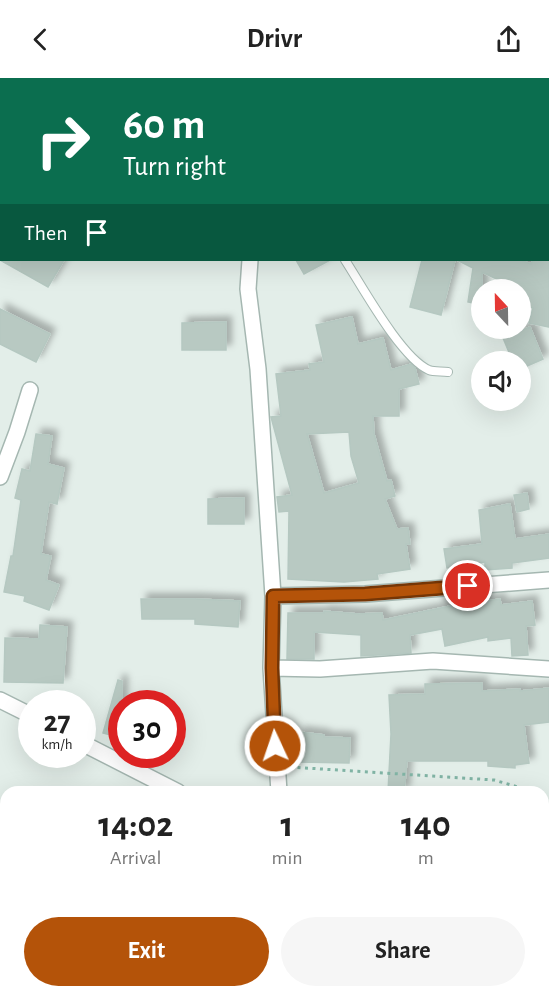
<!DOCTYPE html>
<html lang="en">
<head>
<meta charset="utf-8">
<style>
	:root { --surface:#fff; --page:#f6f6f6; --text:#222; --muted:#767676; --accent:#b45309 }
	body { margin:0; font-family:"Alegreya Sans",sans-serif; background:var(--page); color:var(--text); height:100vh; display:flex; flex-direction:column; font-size:22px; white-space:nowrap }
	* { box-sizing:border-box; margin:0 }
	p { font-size:20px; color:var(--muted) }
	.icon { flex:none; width:33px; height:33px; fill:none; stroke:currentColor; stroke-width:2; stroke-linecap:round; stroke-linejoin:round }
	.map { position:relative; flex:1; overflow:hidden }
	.side { position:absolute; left:0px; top:708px; width:549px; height:212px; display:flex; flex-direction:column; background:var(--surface); border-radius:18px 18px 0 0; box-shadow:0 6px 24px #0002 }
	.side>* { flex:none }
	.hud { position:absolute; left:0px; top:0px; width:549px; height:183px; box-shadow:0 6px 24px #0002; background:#0b6e4f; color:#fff; overflow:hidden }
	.needle { width:39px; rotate:338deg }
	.buttons { position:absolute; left:471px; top:201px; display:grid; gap:12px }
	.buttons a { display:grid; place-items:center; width:60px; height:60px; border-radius:50%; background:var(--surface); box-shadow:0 6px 24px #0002; font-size:30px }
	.speed { position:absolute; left:18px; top:612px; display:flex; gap:12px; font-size:30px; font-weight:700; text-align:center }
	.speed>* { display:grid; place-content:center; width:78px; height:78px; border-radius:50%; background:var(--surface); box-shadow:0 6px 24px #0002; line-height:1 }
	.speed small { font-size:15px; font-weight:400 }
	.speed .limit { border:9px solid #d22; background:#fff; color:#111 }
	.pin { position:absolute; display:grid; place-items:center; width:51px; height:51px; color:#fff; margin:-26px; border:3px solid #fff; border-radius:50%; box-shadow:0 2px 6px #0007 }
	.me { position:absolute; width:66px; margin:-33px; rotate:357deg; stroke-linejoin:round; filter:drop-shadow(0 0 4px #0008) }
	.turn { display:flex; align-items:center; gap:21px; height:126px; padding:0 24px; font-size:27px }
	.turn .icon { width:78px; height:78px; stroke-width:2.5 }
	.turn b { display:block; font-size:42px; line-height:51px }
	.then { display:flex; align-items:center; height:57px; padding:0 24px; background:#0003; gap:12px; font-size:22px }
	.eta { display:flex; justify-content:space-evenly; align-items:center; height:102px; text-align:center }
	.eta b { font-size:36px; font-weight:700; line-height:42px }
	.button { display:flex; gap:12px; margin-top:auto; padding:12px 24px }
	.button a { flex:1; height:69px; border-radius:36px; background:var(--accent); color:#fff; font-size:24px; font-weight:700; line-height:69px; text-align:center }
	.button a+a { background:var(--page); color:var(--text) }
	header { display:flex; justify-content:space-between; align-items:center; height:78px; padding:0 24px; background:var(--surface); font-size:27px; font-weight:700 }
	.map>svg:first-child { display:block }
</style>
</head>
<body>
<header><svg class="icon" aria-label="back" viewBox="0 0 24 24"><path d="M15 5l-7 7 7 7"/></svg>Drivr<svg class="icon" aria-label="share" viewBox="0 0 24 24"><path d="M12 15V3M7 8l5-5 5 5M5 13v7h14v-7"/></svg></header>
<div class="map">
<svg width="549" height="919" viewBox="0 0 549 919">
	<defs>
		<filter id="shadow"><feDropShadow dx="5.5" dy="-5.5" stdDeviation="3" flood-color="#0004"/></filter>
	</defs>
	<rect width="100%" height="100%" fill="#e3eee9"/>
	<path fill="#b8c9c2" stroke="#b5c8c1" stroke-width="1.5" fill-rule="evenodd" filter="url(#shadow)" d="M0,182H64L48,209Z
		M296,182H330L304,196Z
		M422,182H455L441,237L410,229Z
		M457,182H520L531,186L533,182H549V249L529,245L533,230L520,226V212L482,194V227L468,224L473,190Z
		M0,231L50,256L36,284L0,266Z
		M352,239L358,266L383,260L391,292L411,286L415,290L419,306L399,311V338H373L374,356L387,403L391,402L395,418L385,421L397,451L408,450L410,466H406L410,491L377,496L378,501L344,504L288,501L289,433L279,434L277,419L292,417L271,339L281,338L276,296L310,292L309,286L324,284L316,247ZM349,354L351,378L359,405L324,415L307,356Z
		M226,244V272H182V245Z
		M530,249L543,281L520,291V284H513L503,260Z
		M36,356L52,358L48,386L64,390L57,426L49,424L41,476L51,478L46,502L59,507L49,532L24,523L25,518L4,514L11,478H13L21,422L15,420L22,391L30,393Z
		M527,415L529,431L517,434L514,417Z
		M244,420V446H208V421Z
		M510,426L515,461L549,456V480L512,485V490L485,492V484L447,490L444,471L482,466L479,432Z
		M141,521H195L240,523L238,549L195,546V541H142Z
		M500,521L501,527L532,523L535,547L526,548L528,577L512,578L511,560L488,563V559L445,568L442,551L410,557L411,575L361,578V557L314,554V581H287L288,535H324V533L358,536L382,535L383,542L465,525V526Z
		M40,547L67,549L63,605L4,604L5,560L39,561Z
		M118,602L122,603V660L103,655Z
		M482,605V613L520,611V613L549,610V644L524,647L529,685L515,687V690L488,688V683H407L404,714H388L391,656L389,617L425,616V606Z
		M299,654L324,657V659L350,660L349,685L298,684Z"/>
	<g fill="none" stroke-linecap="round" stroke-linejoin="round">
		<defs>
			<path id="lane" d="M345,182C362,208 401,280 429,292C434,294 442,293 448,294"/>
			<path id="street" d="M429,2L431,0
				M0,11L2,12
				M548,132L549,133
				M250,182L248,211L258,291L273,518L271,590L279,714
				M0,399L17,354L30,312
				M273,518L365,516L549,502
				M271,590L320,591L433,583L549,591
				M0,622L32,638
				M82,665L178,714
				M542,919L549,908"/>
		</defs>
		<use href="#lane" stroke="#a5b7b1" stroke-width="10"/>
		<use href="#street" stroke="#a5b7b1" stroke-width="18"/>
		<path stroke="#81b4a5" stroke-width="3" stroke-dasharray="3 4.5" stroke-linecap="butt" d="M290,689L494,702L535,714
			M543,718L549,720
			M322,914L323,919"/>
		<use href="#lane" stroke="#fff" stroke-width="8"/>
		<use href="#street" stroke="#fff" stroke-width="15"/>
	</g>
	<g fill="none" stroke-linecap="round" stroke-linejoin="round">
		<defs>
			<path id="route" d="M275,668L272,590L273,518L365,516L468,508"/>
		</defs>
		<use href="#route" stroke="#753606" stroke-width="15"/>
		<use href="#route" stroke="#b45309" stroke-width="10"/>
	</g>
</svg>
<div class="buttons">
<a><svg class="needle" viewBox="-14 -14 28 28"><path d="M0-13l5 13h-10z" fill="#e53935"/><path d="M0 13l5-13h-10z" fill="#767676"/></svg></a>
<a><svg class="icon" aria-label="sound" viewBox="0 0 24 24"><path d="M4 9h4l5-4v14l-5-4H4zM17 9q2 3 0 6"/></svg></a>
</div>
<div class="speed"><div>27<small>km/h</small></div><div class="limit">30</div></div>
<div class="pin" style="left:468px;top:508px;background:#d93025"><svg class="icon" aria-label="arrive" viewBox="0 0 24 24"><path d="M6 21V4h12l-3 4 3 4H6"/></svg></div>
<svg class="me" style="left:275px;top:668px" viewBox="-20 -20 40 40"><circle r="17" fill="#b45309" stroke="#fff" stroke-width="3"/><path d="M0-11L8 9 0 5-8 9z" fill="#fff"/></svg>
<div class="hud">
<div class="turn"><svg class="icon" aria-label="right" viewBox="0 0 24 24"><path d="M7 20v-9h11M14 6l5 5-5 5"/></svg><div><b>60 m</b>Turn right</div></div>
<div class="then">Then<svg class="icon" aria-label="arrive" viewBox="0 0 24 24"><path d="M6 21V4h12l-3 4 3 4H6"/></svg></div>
</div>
<section class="side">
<div class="eta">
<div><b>14:02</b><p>Arrival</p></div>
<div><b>1</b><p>min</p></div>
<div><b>140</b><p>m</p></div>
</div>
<div class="button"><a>Exit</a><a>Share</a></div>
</section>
</div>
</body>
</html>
